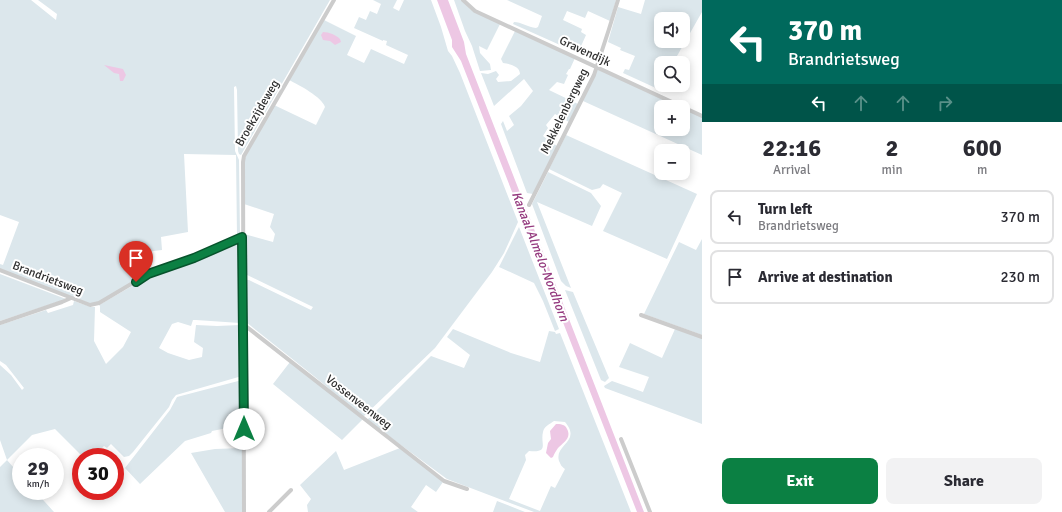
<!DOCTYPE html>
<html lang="en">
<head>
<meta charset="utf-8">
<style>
	:root { --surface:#fff; --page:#f2f2f3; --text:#2b2b33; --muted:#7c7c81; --line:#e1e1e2; --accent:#0b8043 }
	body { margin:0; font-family:Signika,sans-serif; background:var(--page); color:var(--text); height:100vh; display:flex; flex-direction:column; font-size:15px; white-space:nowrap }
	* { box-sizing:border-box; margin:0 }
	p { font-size:13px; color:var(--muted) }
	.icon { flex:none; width:22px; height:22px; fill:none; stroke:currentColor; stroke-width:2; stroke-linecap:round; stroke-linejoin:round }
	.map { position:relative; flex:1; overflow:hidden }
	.drawer { display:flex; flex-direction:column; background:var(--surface); width:360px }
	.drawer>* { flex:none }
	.guide { background:#00695c; color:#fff; overflow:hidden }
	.buttons { position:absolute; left:654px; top:12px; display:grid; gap:8px }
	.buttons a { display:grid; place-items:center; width:36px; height:36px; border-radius:8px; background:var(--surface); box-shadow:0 2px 10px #0003; font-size:20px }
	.speed { position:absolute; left:12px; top:448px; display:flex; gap:8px; font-size:20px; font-weight:700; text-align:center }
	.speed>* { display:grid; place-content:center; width:52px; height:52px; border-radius:50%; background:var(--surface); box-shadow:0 2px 10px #0003; line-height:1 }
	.speed small { font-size:10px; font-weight:400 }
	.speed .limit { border:6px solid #d22; background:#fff; color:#111 }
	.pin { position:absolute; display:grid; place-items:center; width:34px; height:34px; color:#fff; margin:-41px -17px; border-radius:50% 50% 50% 0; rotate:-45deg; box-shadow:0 0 4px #0007 }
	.pin .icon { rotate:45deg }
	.me { position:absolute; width:44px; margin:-22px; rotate:0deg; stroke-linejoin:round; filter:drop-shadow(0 0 3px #0008) }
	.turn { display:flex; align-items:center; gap:14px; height:84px; padding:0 20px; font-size:18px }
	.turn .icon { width:52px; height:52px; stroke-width:2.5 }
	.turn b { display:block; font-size:28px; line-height:34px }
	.lanes { display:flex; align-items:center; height:38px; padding:0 20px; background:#0003; justify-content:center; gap:20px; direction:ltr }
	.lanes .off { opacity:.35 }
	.eta { display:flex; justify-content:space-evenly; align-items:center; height:68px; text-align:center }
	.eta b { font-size:24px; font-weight:700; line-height:28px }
	.button { display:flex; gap:8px; margin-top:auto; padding:8px 20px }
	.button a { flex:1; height:46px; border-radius:8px; background:var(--accent); color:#fff; font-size:16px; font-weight:700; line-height:46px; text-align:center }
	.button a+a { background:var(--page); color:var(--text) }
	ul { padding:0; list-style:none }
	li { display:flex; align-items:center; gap:12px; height:54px; margin:0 8px 6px; padding:0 12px; border:2px solid var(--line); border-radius:8px }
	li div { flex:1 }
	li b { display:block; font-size:15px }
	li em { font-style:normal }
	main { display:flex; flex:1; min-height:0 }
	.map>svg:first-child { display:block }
</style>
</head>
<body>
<main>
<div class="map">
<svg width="702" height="512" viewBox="0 0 702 512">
	<rect width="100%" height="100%" fill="#fff"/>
	<path fill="#dce7ec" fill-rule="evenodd" d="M0,0H31L56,20L57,14L38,0H330L241,155L239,154L238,151L237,90L236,86L234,87L235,151L239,160L240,236L237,237L236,155L184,154L188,232L161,237L162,250L137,253L145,275L95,304H91L0,269V264L3,265L19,222L0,215Z
		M373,0H397L393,8L399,11L404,0H431L441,27L448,51L452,56L460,73L518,222L504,253L492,272L435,348L363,417L315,377L246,322L245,281L246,280H249L311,310L313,307L245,274L244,234L273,242L275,234L270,227L274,214L244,204L243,164L248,150L274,105L316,125L325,107C322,97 299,85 289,80L324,20L356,36L347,55L364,63L371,49L404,64L408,55L386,45L387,41L383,40V41L354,28L359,17L366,20L370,11L377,14L381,4Z
		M454,0H462L470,9L500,24L487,50L479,46L480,53L490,64L491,70L480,71L472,46L465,31Z
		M507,0H616L610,21L588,11L585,18L567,11L563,20L582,29L581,32L586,35L578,53L513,24L514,22C521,22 528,27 536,28L538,27L542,16Z
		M645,0H702V12L673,63H661V84L658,89L623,73L625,69L629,70L635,56L620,50L621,48L608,42L618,7L641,14ZM661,19H683V41H661Z
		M515,31L575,58L570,69H569L566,74L568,75L564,84L557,82L549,90L578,104L569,122L555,114L546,125L548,128L543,136L557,146L533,194L527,193L501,124L503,121L507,131L514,125L509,116L521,106L533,91L524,79L494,106L481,73L488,74L496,71L499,75L496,79L498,82L511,81L520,74C520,66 510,64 503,63L501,59Z
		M599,69L702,116V155L583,101L597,70ZM661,107H683V129H661Z
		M566,135L697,194L667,259L603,231L622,193L603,184L600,188L592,190L549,169Z
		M548,172L591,193L601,206L592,226L537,202L571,288L566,286L561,281L532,204Z
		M519,227L559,329L555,331L543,301L534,283L499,267Z
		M702,239V335L644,314L679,242L696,250Z
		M236,241H240V323L196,320H193L191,326L178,322L172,324L159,348L168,353L189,360L202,357L203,348L194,342L196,325L217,326L240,325L242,326V376L176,395L172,400L169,407L133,452L129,456L124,457L111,444L107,448L104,446L93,457H83L55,429L32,435L7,460L21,476V491H35L54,512H0V467L7,460L0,440V365L11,375L22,390L24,388L6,365L0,361V325L46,310L48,313L73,305L74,301L91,307H95L94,341L106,364L123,347L131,332L100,312V306L99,305L146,278L179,266Z
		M0,274L66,299L0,321Z
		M565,290L573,292L609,378L605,382L601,380Z
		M453,329L511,353L540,362L549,331L555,332L556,334L560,333L631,512H534L447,479L367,420L431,356L464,368L470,355L447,337ZM554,421L565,422C582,442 554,444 559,461C561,465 561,466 565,469L555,488L551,486L540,511L509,499L526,460L525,455L529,451C550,453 540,444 543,432C544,426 550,424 554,421Z
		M675,329L702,338V424L605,388L604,386L612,381L643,392L649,377L619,367L630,343L662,358Z
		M290,362L363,419L342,440L273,384Z
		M242,380V425L212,431L211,433L185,441L140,484L125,468L170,410L177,397Z
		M242,448V512H225L191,453L215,449Z
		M400,448L443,482L436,492L426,485L411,507L418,512H308L307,505L311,499L300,485L336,451L344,470Z
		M497,501L525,512H493Z"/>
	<path fill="#edc7e4" d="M437,0H448L464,42L466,54L644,512H637L461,61L452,47V40Z
		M323,32C329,32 336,35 340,39L341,42L335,45L330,41L323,40L321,35Z
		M104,65L123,69L126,75L123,81H120L119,74L114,73Z
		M556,424C560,424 565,424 567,429C572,438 563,443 558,448C556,451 554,454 553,457L551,458L546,453L548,443L551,439L550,431Z"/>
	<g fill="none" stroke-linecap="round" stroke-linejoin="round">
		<path stroke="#ccc" stroke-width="4" d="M463,0L475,11L702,116
			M529,205L594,75L609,29L618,0
			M0,270L90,305L99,303L148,274L195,258L242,237
			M641,315L702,337
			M0,323L62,302L71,298
			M243,324L444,481L467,489
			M621,439L650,512
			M244,512L243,162L244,156L334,0
			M269,512L291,490"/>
	</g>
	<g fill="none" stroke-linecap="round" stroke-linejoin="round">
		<defs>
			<path id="route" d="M136,282L148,274L194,258L242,237L244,429"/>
		</defs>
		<use href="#route" stroke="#07532c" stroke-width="10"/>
		<use href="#route" stroke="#0b8043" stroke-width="7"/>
	</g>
	<g text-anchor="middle" stroke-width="4" stroke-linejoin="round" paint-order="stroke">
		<g font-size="12" fill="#2f2f2f" stroke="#fff">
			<text transform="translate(585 51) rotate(25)" y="4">Gravendijk</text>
			<text transform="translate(564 111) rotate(-64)" y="4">Mekkelenbergweg</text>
			<text transform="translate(257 113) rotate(-60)" y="4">Broekzijdeweg</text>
			<text transform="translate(48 278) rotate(21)" y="4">Brandrietsweg</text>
			<text transform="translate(359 402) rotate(38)" y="4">Vossenveenweg</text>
		</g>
		<g font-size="13" font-style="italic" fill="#94397e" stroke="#fff">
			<text transform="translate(541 256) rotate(69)" y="5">Kanaal Almelo-Nordhorn</text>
		</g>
	</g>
</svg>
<div class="buttons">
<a><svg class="icon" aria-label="sound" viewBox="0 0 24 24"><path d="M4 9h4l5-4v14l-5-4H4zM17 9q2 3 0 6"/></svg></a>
<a><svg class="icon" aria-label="search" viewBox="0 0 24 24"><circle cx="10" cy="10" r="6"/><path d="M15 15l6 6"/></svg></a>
<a>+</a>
<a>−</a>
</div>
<div class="speed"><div>29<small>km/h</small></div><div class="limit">30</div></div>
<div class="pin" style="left:136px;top:282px;background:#d93025"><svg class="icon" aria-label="arrive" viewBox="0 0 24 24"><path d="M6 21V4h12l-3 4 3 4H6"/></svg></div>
<svg class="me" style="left:244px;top:429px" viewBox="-20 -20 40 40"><circle r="19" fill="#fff"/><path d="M0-13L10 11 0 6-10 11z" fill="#0b8043"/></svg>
</div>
<section class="drawer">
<div class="guide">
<div class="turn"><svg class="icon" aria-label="left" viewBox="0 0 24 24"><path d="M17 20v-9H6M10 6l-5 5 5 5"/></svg><div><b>370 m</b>Brandrietsweg</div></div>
<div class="lanes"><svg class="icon" aria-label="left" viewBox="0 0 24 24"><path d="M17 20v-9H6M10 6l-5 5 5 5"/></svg><svg class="icon off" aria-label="ahead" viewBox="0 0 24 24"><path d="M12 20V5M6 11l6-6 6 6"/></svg><svg class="icon off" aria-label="ahead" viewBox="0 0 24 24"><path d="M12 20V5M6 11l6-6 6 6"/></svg><svg class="icon off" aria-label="right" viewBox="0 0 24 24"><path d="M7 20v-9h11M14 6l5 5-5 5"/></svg></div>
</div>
<div class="eta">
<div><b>22:16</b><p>Arrival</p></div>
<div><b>2</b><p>min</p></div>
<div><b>600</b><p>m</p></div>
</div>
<ul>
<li><svg class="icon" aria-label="left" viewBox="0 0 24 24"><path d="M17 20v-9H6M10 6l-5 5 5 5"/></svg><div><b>Turn left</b><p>Brandrietsweg</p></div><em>370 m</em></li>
<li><svg class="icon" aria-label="arrive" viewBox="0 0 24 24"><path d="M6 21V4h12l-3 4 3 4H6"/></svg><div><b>Arrive at destination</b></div><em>230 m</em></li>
</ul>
<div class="button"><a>Exit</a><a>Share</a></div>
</section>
</main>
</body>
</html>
